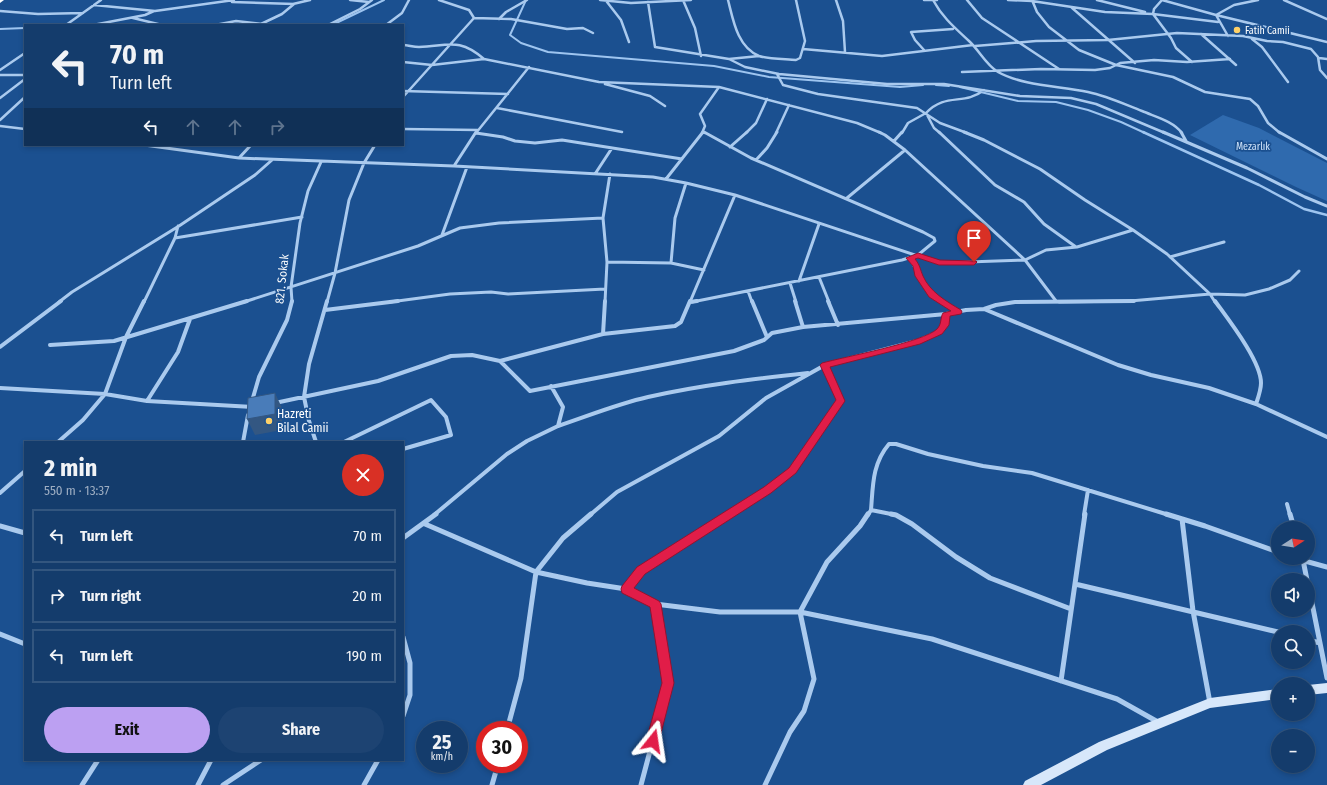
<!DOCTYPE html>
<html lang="en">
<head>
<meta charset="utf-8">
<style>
	:root { --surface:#143c6c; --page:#1d4372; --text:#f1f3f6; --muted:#9dadc2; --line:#33567f; --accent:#bca0f2 }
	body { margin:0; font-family:"Fira Sans Condensed",sans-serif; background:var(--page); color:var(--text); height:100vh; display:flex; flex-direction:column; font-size:15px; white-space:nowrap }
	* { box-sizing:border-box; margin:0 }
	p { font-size:13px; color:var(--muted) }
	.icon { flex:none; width:22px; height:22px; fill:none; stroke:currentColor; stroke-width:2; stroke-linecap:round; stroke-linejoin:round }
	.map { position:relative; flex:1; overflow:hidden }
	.details { position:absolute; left:24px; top:441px; width:380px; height:320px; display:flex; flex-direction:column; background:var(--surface); border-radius:0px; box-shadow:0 2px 6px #0003,0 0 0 1px var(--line) }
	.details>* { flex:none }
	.banner { position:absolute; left:24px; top:24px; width:380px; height:122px; border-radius:0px; box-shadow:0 2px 6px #0003,0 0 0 1px var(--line); background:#143c6c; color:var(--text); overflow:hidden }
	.needle { width:26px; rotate:78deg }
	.controls { position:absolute; left:1271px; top:521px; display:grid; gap:8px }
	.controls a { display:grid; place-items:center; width:44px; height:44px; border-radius:50%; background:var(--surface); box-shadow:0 2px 6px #0003,0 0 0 1px var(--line); font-size:20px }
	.speed { position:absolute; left:416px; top:721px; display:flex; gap:8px; font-size:20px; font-weight:700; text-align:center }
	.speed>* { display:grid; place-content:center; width:52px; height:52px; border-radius:50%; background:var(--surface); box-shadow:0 2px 6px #0003,0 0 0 1px var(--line); line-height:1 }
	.speed small { font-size:10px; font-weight:400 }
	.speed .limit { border:6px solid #d22; background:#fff; color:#111 }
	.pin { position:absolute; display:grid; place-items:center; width:34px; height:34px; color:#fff; margin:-41px -17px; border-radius:50% 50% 50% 0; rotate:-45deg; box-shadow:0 0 4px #0007 }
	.pin .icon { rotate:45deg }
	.me { position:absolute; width:44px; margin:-22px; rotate:15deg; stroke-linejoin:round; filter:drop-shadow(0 0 3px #0008) }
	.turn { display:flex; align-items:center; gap:14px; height:84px; padding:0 20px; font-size:18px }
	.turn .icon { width:52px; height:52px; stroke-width:2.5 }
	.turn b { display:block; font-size:28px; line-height:34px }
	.lanes { display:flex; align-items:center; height:38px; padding:0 20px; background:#0003; justify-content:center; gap:20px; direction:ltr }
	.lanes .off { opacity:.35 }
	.round { display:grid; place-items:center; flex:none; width:42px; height:42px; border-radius:21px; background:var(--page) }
	.summary { display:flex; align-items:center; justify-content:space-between; height:68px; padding:0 20px }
	h1 { font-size:24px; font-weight:700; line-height:30px }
	.primary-button { display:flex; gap:8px; margin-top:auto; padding:8px 20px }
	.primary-button a { flex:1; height:46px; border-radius:24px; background:var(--accent); color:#111; font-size:16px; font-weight:700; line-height:46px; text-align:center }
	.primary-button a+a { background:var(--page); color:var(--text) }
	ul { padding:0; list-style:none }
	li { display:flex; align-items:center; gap:12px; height:54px; margin:0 8px 6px; padding:0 12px; border:2px solid var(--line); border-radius:0px }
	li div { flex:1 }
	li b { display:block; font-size:15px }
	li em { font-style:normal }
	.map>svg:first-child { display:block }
</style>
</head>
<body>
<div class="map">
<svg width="1327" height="785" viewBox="0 0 1327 785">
	<rect width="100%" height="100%" fill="#1b5090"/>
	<path fill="#2f6aae" d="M1223,115L1259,128L1327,163V201L1296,187L1190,135Z"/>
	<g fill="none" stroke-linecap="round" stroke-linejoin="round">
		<path stroke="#9ec5f0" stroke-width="2" d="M526,0L510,35L521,43L548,52L714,66L769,77L900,87L923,85
			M232,25H249
			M332,25L384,0
			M0,29L25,28
			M936,85L949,86
			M960,87L1018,101L1056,102L1088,110L1121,122L1145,133"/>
		<path stroke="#9ec5f0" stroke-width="2.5" d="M1143,132L1259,185L1304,209L1327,215"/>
		<path stroke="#aacaee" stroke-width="2.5" d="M350,0L369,2
			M439,0L469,10L474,18
			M600,0L631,3L691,0
			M683,0L695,28L701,56
			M728,0C733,19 737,47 759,56C768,59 786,59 796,60L800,58L805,41L796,0
			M836,0L843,21L845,52
			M924,0H937
			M933,0C942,17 955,28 969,41C979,50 986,65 998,72C1023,86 1060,86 1088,92C1107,96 1124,104 1142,111C1156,117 1173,121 1182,133
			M967,0L982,18L1059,69
			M1008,0L1032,1L1105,12L1153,14L1218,22
			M1032,0L1037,12L1049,27L1079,50L1116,65L1173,77L1205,92L1250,99L1258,106L1268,123L1280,133
			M1097,0L1145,12
			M1162,0L1216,15L1327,42
			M1162,0L1154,9L1153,14L1171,38L1176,48L1192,62
			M1284,0L1327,19
			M232,2L294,4L282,14L261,24
			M607,2L621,20L629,42
			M648,2L655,47L729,59L759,56
			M293,4L310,0
			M94,5L155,11L234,0
			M1071,7L1135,63
			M0,11L38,14L83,13
			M133,18L162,25
			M474,18L511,19L567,29L583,28L593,33
			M499,19L506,12L527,0
			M66,25L101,0
			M93,25L145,15L154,11
			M215,25L236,21L262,24
			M328,25L360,9L372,0
			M386,25L402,13L409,0
			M1201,34L1236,65
			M1228,36L1216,15L1234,5L1258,0
			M1252,39L1262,47L1288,82
			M403,45C408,45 413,47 419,47C448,46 459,37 484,59L599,82L719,87L857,123L881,133
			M975,46L1036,41L1108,40L1177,33L1243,36L1267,41L1283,42L1311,49L1318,57L1320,70L1327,78
			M803,49L882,56L973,45
			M924,50L915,40L911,32L953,29
			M1319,58L1327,59
			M729,59L745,67L779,74L887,84H944L1020,96L1071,98L1096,104L1165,133
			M403,62L432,65L484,59
			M0,70L25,53
			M962,72L1041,69L1095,70L1110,68L1120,63L1154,60L1187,62L1230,59
			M777,74L783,85L818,94L917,108L940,123L967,133
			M0,75H25
			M605,84L650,96L665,106
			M403,91L508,94
			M403,97L474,18
			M0,98L25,79
			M497,108L622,132
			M0,120L25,97
			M0,126L25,129
			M403,129L478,130
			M703,132L705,133
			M476,133H478
			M476,133L529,67
			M702,133L705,126L700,114L719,87
			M746,133L756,123L767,99
			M776,133L789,105
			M902,133L908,123L926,113
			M940,133L934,128L926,113C946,92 964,106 984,90"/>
		<path stroke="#aacaee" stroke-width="3" d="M879,132L885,135L905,150L1025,260L1056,301
			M939,132L995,185L1024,202L1044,224L1076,247
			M964,132L984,140L1040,169L1085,200L1133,230L1167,254L1210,294L1215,302
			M1163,132L1247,168L1305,197L1327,206
			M1181,132L1186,141
			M1279,132L1327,159
			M476,133L503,137L515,141L535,143L562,140L682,159
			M894,141L902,132
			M144,145L239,158L454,166L653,177L686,183L735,195L939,263L1025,260L1046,250L1077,247L1133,230
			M730,147L747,132
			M239,158L251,145
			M756,160L767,148L777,132
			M454,166L476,132
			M595,174L612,148
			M666,179L703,132
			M847,198L905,150
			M442,235L467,167
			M175,238L302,217
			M1170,257L1224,242
			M910,258L924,285L942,302
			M607,262L671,263L704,270
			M671,263L675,218L686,183
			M819,277L829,302
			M799,281L819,224
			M790,283L796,302
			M748,291L752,302
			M59,302L72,292L179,226L255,175L272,160
			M144,302L175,238L178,226
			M244,302L418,246L460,228L499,223L603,218
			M292,302L291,287L300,223L308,191L321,162
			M327,302L335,273L349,200L364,163L375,145
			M390,302L450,294L491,292L508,294L605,289
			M605,302L607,262L603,218L610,174
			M690,302L735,195
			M692,302L902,260L918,255L935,241L934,238L923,232L751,158L704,132
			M1059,302L1130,301L1210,294L1245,295L1269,289L1290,280L1299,271"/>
		<path stroke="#aacaee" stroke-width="4" d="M752,301L767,337
			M795,301L803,327
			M828,301L838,325
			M940,301L958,312
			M1215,301C1228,319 1261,361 1261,383C1261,390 1258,398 1256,404
			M690,302L697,301
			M984,309L1118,365L1151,375L1209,388L1256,404L1327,437
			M325,310L398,301
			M603,334L605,301
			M50,345L114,341L247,301
			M0,347L61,301
			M500,361L530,391L734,351L764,340L772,333L803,327L946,314L966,310L984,309L996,305L1015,302L1134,301
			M0,388L105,394L147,401L253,407
			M147,401L178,352L190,319
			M252,401L259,377L287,320L292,301
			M275,403L378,381L451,356L472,355L500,361L603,334L675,326L681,322L690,301
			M558,426C588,416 617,404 648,397C701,385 754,379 808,373
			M58,442L83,420L105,394L126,337L144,301
			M243,442L248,415
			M316,442L309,421L304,397L309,364L327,301
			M344,442L431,400L446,417L451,435L403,449
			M0,493L25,471
			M1287,504L1290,515
			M871,510L896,515
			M434,515L507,454L527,441L558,426L563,407L551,386
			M590,515L617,492L719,436L766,398L825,365L917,341L939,332L945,325L946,314
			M728,515L767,490L793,471L840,401L825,365
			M868,515L871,510C873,486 872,464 889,444H896L928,454L983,466L1032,473L1169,515
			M1084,515L1088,490"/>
		<path stroke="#aacaee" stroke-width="5" d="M891,514L896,515L912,524L956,557L990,578L1071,609
			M1166,514L1205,526L1278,552
			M1290,514L1294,528
			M1182,519L1193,611L1210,703
			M425,524L536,572L587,583L626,589L655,604L720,612H800L932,639L1117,699L1158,722
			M0,526L25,533
			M403,538L436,514
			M1294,558L1327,567
			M1303,560L1307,580
			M1308,583L1327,678
			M1075,584L1278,632
			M626,589L641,570L729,514
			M0,634L25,644
			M403,637L410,663V695L403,716
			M1308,640L1320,643
			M1061,681L1085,514
			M507,730L521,678L536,572L563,538L591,514
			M82,785L98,760
			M198,785L211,760
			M223,785L261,760
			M364,785L378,760
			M492,785L498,764
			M641,785L668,683L655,604
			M765,785L790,732L804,711L814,679L800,612L827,562L860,526L868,514"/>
		<path fill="#d7e7fa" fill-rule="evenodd" d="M1327,683V693L1308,695V685Z
			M1278,689V699L1210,708L1107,750L1041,785H1023L1025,781L1099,742L1210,698Z"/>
		<path fill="#fff" fill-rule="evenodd" d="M0,0H4L0,3Z"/>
	</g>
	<path fill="#335782" d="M275,393L282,408V430L255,435L247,419Z"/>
	<path fill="#497cb9" stroke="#335782" d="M275,393V414L247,419L248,398Z"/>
	<path fill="#e11d48" stroke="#92132f" d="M918,253L940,260L976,261L977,262L974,265H939L918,258L915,259C920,265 920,269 923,276C930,292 946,301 961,310L962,312L961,314L950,316L949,325L942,334L920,344L830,367L845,401L796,473L771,493L645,574L634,588L659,601L661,604L674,683L659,741L657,746L653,747L648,746L646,741L662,683L650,607L622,593L621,589L622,586L637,567L764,487L789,468L836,400L820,365L822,363C844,357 924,342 937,329C942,324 940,318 943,313L951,311L929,297L915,276L913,266L906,258Z"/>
	<g fill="#ffd168" stroke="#1b5090" stroke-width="1.5">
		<circle cx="1237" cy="30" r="4"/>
		<circle cx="269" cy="421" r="4"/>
	</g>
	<g text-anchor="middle" stroke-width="3.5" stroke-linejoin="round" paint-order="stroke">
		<g font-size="10" fill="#fff" stroke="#1b5090" text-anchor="start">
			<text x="1245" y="34">Fatih Camii</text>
		</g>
		<g font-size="10" fill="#d0e4fa" stroke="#1b5090">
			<text x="1253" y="150">Mezarlık</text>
		</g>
		<g font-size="12" fill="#fff" stroke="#1b5090">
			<text transform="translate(282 279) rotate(-84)" y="4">821. Sokak</text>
		</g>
		<g font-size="12" fill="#fff" stroke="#1b5090" text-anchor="start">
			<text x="277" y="418">Hazreti<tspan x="277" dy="14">Bilal Camii</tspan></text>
		</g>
	</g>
</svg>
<div class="controls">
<a><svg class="needle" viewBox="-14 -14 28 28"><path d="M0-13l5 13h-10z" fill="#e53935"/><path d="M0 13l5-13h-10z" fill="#9dadc2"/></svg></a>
<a><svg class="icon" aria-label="sound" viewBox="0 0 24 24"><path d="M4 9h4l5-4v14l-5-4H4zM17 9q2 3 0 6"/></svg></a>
<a><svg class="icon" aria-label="search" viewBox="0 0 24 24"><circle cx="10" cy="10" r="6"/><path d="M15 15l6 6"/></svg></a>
<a>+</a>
<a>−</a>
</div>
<div class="speed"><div>25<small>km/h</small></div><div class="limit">30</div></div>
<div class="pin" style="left:974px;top:262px;background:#d93025"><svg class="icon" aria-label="arrive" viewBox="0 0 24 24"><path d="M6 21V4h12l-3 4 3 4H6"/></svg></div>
<svg class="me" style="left:653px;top:741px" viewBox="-20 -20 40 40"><path d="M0-17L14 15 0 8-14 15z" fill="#e11d48" stroke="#fff" stroke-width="4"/></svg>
<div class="banner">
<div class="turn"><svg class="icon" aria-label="left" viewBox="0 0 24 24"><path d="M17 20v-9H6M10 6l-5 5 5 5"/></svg><div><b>70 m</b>Turn left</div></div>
<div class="lanes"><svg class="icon" aria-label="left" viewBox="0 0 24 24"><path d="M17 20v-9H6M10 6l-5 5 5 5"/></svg><svg class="icon off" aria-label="ahead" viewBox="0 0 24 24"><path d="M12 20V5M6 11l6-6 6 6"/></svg><svg class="icon off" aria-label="ahead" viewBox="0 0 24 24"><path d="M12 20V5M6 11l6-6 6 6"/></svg><svg class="icon off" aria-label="right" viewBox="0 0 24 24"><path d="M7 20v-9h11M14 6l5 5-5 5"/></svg></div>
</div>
<section class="details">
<div class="summary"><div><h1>2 min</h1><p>550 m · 13:37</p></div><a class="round" style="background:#d93025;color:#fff"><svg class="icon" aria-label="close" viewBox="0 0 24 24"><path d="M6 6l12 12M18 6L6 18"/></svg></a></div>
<ul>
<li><svg class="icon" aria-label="left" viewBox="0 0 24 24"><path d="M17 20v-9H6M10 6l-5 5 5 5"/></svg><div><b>Turn left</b></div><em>70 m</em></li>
<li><svg class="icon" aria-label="right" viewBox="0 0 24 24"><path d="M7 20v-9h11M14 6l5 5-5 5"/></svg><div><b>Turn right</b></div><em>20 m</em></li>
<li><svg class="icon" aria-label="left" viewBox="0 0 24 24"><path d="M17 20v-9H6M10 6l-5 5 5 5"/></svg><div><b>Turn left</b></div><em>190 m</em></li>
</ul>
<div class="primary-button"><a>Exit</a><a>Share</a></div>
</section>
</div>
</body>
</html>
